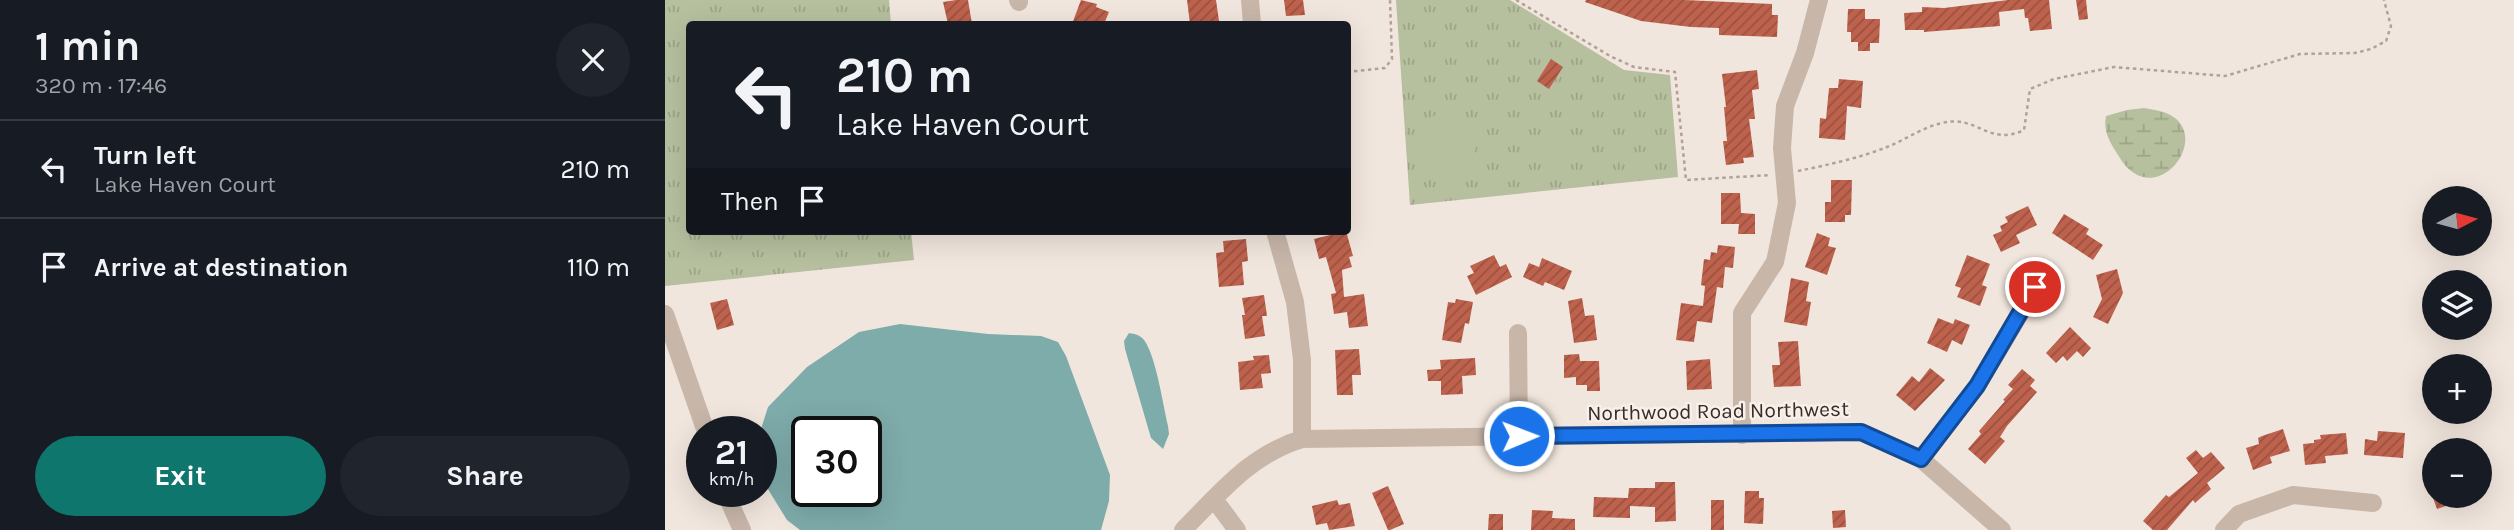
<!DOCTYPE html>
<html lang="en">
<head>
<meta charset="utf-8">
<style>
	:root { --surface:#171b24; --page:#20242c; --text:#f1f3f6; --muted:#9ea1a6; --line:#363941; --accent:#0f766e }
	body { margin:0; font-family:Karla,sans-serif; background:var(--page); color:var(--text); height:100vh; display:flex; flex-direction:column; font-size:26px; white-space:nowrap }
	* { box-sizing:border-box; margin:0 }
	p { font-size:23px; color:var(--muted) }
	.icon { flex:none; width:38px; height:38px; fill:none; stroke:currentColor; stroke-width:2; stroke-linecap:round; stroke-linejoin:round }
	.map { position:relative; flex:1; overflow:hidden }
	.details { display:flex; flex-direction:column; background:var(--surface); width:665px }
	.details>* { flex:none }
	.banner { position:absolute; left:21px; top:21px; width:665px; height:214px; border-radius:7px; box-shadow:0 7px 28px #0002; background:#171b24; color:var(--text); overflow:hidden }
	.needle { width:46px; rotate:84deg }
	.buttons { position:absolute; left:1757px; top:186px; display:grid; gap:14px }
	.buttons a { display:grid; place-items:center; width:70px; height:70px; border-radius:50%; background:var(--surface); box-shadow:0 7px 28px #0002; font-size:35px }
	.speed { position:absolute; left:21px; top:416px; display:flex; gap:14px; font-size:35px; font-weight:700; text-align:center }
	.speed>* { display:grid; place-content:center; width:91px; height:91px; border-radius:50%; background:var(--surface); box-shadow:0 7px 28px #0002; line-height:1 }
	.speed small { font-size:18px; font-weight:400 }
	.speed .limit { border:4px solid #111; border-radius:10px; background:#fff; color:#111 }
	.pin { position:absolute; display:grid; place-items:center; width:60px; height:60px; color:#fff; margin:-30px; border:4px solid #fff; border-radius:50%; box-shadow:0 2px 7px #0007 }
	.me { position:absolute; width:77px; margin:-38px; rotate:89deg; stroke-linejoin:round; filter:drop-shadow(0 0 5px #0008) }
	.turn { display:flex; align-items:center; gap:24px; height:147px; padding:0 35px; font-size:32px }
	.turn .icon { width:91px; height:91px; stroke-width:2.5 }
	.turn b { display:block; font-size:49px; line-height:60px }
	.then { display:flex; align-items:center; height:66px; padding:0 35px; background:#0003; gap:14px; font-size:26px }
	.round { display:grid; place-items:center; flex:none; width:74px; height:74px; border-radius:37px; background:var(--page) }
	.head { display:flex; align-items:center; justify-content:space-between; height:119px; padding:0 35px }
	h1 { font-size:42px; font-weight:700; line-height:52px }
	.cta { display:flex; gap:14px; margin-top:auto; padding:14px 35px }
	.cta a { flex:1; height:80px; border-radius:42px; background:var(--accent); color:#fff; font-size:28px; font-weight:700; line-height:80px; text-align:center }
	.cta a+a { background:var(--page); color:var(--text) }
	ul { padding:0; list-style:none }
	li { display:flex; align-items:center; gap:21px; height:98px; padding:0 35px; border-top:2px solid var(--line) }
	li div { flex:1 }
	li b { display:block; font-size:26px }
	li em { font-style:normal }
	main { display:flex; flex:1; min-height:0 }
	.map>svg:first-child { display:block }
</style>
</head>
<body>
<main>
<section class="details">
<div class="head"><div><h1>1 min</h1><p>320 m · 17:46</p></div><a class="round"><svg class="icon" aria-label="close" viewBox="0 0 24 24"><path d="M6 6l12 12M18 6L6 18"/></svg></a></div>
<ul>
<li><svg class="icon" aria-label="left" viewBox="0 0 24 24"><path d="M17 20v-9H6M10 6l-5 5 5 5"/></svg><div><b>Turn left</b><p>Lake Haven Court</p></div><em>210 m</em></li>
<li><svg class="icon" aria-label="arrive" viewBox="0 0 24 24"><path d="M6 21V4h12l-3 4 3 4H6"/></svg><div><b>Arrive at destination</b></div><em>110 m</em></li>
</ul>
<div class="cta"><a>Exit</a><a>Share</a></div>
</section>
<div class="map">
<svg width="1849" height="530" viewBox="0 0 1849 530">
	<defs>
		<pattern id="wetland-marsh" width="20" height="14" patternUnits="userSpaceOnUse" patternTransform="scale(1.75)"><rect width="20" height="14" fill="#b6bf9e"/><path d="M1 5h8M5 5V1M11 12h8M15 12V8" fill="none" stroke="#9da488"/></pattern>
		<pattern id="park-tufts" width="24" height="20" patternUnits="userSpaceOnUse" patternTransform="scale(1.75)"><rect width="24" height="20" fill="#b6bf9e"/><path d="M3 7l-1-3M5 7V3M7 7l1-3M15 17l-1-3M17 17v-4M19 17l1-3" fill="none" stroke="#9da488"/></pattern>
		<pattern id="building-hatch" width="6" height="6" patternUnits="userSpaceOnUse" patternTransform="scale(1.75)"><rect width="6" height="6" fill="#be624d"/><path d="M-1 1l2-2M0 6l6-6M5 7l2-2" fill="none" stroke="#9b5140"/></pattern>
	</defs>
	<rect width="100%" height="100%" fill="#f1e6dd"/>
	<path fill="url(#wetland-marsh)" d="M1479,108C1490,110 1501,111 1510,118C1544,145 1486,213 1453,155C1445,142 1438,132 1441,116L1462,110Z"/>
	<path fill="url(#park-tufts)" d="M0,0H224L226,24H24V231H246L249,260L0,286Z
		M731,0H845L959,70L1005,75L1013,177L745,205Z"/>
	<path fill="#b6bf9e" d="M777,113C819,112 820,150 796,174L764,175L754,167L750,130L768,116Z
		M904,135L905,160L880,162L878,137Z"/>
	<path fill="#7eacab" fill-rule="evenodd" d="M235,324L323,334L376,336L393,342L401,356L445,475L444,501L436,530H135L122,520L96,478L95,432L103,407L142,367L194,332ZM142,432H201V492H142Z
		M464,333C470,334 475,335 479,340C491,356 498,405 503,426L504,434L498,449L486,438L460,349L459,341Z"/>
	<path fill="url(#building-hatch)" d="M291,0H303L307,24H283L278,2Z
		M416,0L432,4L431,7L444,12L439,24H407Z
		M522,0H551L554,21L525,24Z
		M619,0H638L640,15L621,16Z
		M921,0H1020L1107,4V15H1113L1112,37L1054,35V28L1026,27L976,21L920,2Z
		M1343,0H1384L1387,29L1365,31L1363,18H1360L1359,9L1334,12L1335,26L1259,32V30H1240L1239,13L1257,12V7L1279,8Z
		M1411,0H1421L1423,19L1414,20Z
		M1183,9H1200V19H1215L1214,43H1205V51H1193V42H1186V32H1182Z
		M886,59L898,67L884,89L872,81Z
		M1092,70L1094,89L1087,90L1090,119H1084L1089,157L1078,158L1079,163L1061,165L1058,141H1062L1059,107H1061L1057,74Z
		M1174,79L1198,81L1196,108L1182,106L1180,140L1154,138L1155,118L1161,119L1164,88H1173Z
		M1166,180H1187L1186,215H1180V222H1160V202H1166Z
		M1056,193H1075L1076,213L1090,214V234H1073L1074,224H1056Z
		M1363,206L1372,225L1351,235L1355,243L1336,252L1328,235L1337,231L1335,226L1343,222L1340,217Z
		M1399,214L1424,229L1421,234L1438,245L1428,260L1387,233Z
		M681,231L688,256L684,257L687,267L677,270L679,297L699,294L703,326L684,328L682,312L669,314L666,294L671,293L661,257L654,259L649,239Z
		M1152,233L1165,238L1163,246L1171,248L1162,275L1140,267Z
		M581,239L583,261L577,262L579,285L554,287L551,253L559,252L558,241Z
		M1053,245L1070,247L1068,268L1060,267L1058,288L1052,287L1047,323L1032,321L1029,342L1011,340L1016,303L1038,306L1040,286L1036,285L1039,259L1045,260L1046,252L1052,253Z
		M829,255L835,267L841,264L847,277L811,295L802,276L809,273L805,266Z
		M1302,255L1325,264L1317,285L1322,287L1315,306L1292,297L1296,288L1290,286Z
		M877,258L907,271L899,290L880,282L878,286L858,277L864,263L874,267Z
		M1452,269L1458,293L1443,324L1428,317L1437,299L1431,275Z
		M1126,278L1144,282L1141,301L1146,302L1142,326L1119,322Z
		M599,295L602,316H597L600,336L580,339L577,315H580L577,298Z
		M917,298L920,316L929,315L932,340L909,343L903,301Z
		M62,299L69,325L52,330L45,303Z
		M791,299L808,302L804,324L800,323L796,343L777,340L783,302L790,303Z
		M1273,318L1288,324L1290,319L1305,325L1297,345L1287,340L1282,352L1262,343Z
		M1405,327L1426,348L1418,357L1412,351L1402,361L1398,356L1391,363L1381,353Z
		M1133,341L1136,386L1109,387L1107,365H1115L1113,342Z
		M694,349L696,375H687L688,395H672L670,350Z
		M914,354L915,361H934L935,391H922V385H911V377L899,378V355Z
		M604,355L606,373L596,374L598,388L575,390L573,362L589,360L588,356Z
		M810,358L811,375L797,376L798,394L776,395V381H763L762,370L776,369L775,360Z
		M1045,359L1047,389L1022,390L1021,361Z
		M1265,368L1280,380L1250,411L1231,395L1247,376L1254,382Z
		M1357,369L1370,380L1365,386L1372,392L1342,426L1335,437L1340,441L1320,464L1303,449L1316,434L1314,431L1340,401L1338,400L1348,389L1343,385Z
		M1618,429L1625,451L1605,457L1607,463L1588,470L1581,448L1594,444L1593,438L1597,436Z
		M1713,431L1740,433L1738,458L1699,455L1700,439L1712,441Z
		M1681,433L1683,454L1660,456L1661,463L1640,465L1638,444L1649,443V440L1656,439L1655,435Z
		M1531,450L1538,458L1546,452L1560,468L1542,483L1546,489L1530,503L1528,500L1502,530H1488L1478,521L1501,495L1504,497L1533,473L1521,458Z
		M990,482H1010L1011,521L990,522V507L965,506V518L928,517L929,497L963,498L964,488H990Z
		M723,486L739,524L725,530H723L707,493Z
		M1080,491H1094V498H1099L1098,524L1079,523Z
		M1767,495H1784L1787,504L1772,509Z
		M672,500L674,505L685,503L690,526L664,530L662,523L651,525L647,506Z
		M1046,500H1059V530H1046Z
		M867,510L888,511L887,518L910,519V530H866Z
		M1180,510L1181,527L1168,528L1167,511Z
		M824,514H838V530H823Z"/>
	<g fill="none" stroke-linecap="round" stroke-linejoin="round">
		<path stroke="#b4a094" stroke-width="2.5" stroke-dasharray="3.5 3.5" stroke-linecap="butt" d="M851,0L945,56L969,67L1010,72L1021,180L1106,175
			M682,72L720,68L727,59L725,0
			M1133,171C1162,165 1195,158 1222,147C1240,140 1258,127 1277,123C1312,114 1323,147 1359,130L1365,89L1389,79L1449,67L1560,76L1635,54L1690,53L1706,49L1721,41L1726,26L1719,0"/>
		<path stroke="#c8b6a9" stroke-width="18" d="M353,0L354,2
			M585,0L587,24
			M610,231L630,302L637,360V439
			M0,314L41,432
			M853,333L854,436
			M1077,435V313L1110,262L1122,203L1117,148L1120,106L1140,53L1154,0
			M1256,459L1312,386L1371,287
			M60,492L77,530
			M549,499L572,530
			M518,530C555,493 586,454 637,439L1196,432L1256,459L1337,530
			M1559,530L1574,514L1628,495L1708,503"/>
	</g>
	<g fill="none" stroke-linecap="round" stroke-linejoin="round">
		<defs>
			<path id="route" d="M854,436L1196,432L1256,459L1312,386L1370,287"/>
		</defs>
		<use href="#route" stroke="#114b97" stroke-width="18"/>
		<use href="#route" stroke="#1a73e8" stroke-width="12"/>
	</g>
	<g text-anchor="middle" stroke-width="5" stroke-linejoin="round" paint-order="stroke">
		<g font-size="21" fill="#362c29" stroke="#f8f0e9">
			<text transform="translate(1053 411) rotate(-1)" y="7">Northwood Road Northwest</text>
		</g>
	</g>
</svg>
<div class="buttons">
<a><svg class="needle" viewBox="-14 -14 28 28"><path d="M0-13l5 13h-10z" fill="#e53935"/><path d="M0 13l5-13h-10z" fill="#9ea1a6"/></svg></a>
<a><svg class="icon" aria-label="layers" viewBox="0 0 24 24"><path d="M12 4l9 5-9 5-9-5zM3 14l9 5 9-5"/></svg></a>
<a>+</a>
<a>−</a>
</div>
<div class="speed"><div>21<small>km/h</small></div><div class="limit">30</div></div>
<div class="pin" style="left:1370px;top:287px;background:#d93025"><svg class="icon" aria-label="arrive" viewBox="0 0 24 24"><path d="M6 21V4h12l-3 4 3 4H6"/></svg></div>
<svg class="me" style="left:854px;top:436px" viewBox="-20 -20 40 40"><circle r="17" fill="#1a73e8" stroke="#fff" stroke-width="3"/><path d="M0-11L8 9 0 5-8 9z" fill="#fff"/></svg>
<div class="banner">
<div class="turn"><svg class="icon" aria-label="left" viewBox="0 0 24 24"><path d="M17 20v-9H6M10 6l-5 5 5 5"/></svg><div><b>210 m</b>Lake Haven Court</div></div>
<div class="then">Then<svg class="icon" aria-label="arrive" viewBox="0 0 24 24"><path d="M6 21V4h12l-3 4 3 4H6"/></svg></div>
</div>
</div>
</main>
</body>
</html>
